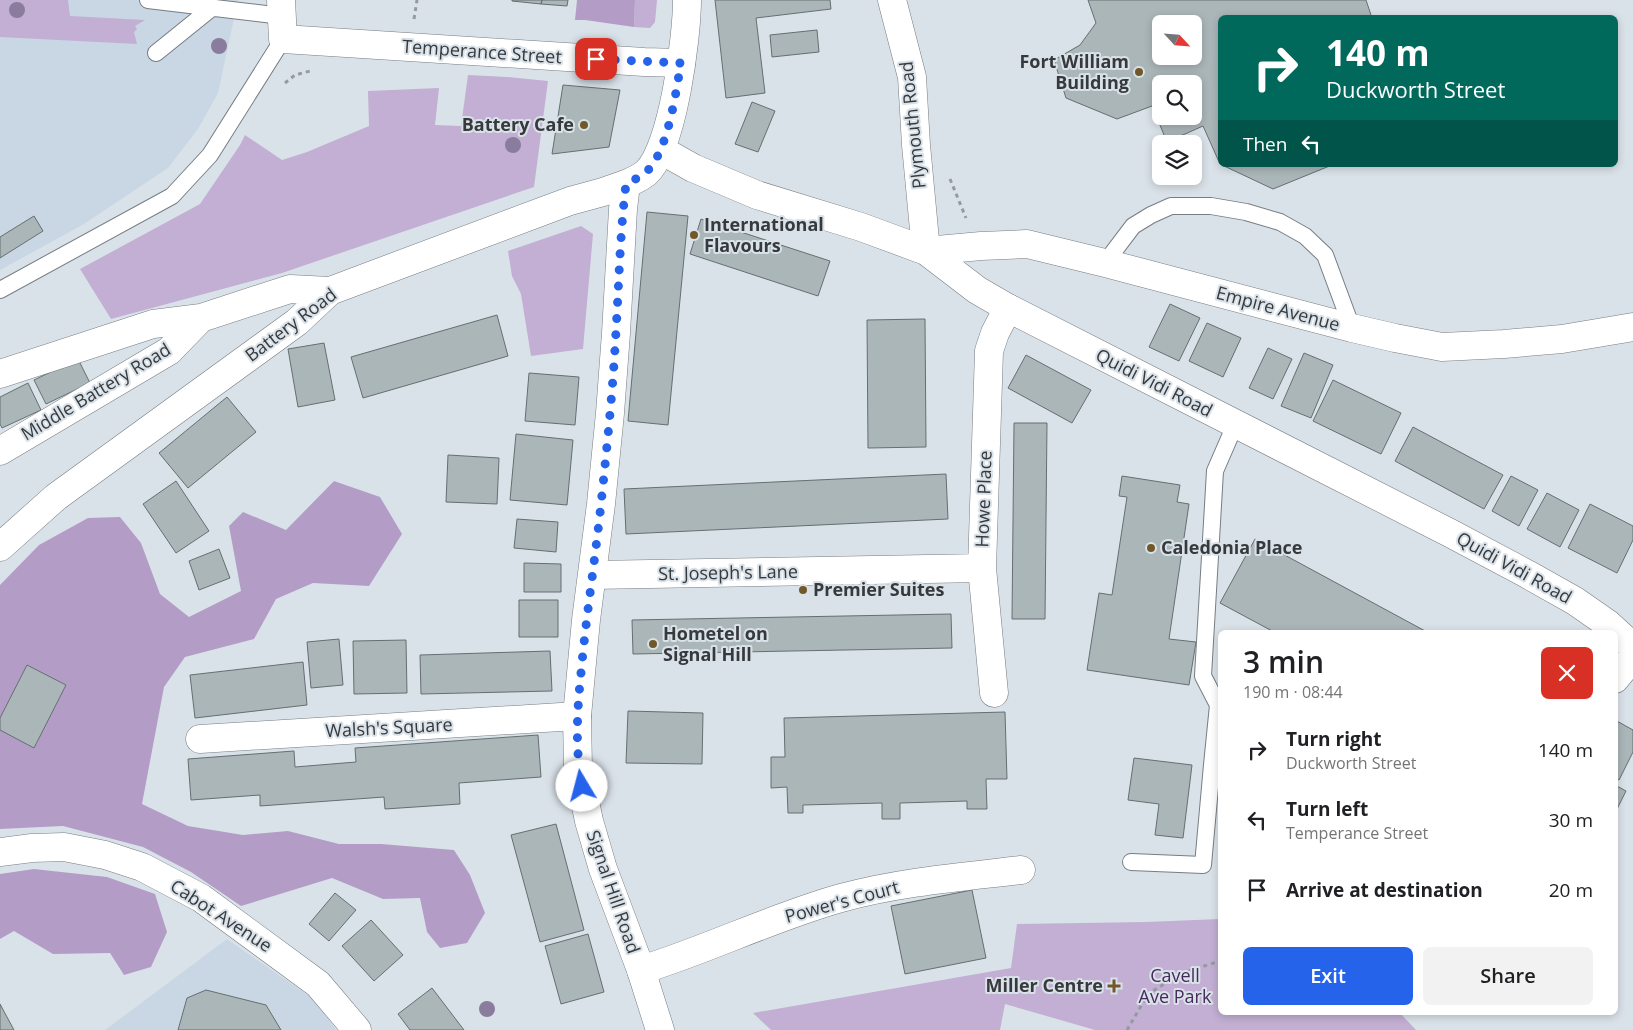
<!DOCTYPE html>
<html lang="en">
<head>
<meta charset="utf-8">
<style>
	:root { --surface:#fff; --page:#f2f2f2; --text:#202124; --muted:#757577; --accent:#2563eb }
	body { margin:0; font-family:"Open Sans",sans-serif; background:var(--page); color:var(--text); height:100vh; display:flex; flex-direction:column; font-size:19px; white-space:nowrap }
	* { box-sizing:border-box; margin:0 }
	p { font-size:16px; color:var(--muted) }
	.icon { flex:none; width:28px; height:28px; fill:none; stroke:currentColor; stroke-width:2; stroke-linecap:round; stroke-linejoin:round }
	.map { position:relative; flex:1; overflow:hidden }
	.panel { position:absolute; left:1218px; top:630px; width:400px; height:385px; display:flex; flex-direction:column; background:var(--surface); border-radius:8px; box-shadow:0 2px 8px #0003 }
	.panel>* { flex:none }
	.top-card { position:absolute; left:1218px; top:15px; width:400px; height:152px; border-radius:8px; box-shadow:0 2px 8px #0003; background:#00695c; color:#fff; overflow:hidden }
	.needle { width:32px; rotate:116deg }
	.controls { position:absolute; left:1152px; top:15px; display:grid; gap:10px }
	.controls a { display:grid; place-items:center; width:50px; height:50px; border-radius:8px; background:var(--surface); box-shadow:0 2px 8px #0003; font-size:25px }
	.pin { position:absolute; display:grid; place-items:center; width:42px; height:42px; color:#fff; margin:-21px; border-radius:10px; box-shadow:0 2px 8px #0006 }
	.me { position:absolute; width:55px; margin:-28px; rotate:352deg; stroke-linejoin:round; filter:drop-shadow(0 0 4px #0008) }
	.turn { display:flex; align-items:center; gap:18px; height:105px; padding:0 25px; font-size:22px }
	.turn .icon { width:65px; height:65px; stroke-width:2.5 }
	.turn b { display:block; font-size:35px; line-height:42px }
	.then { display:flex; align-items:center; height:48px; padding:0 25px; background:#0003; gap:10px; font-size:19px }
	.round { display:grid; place-items:center; flex:none; width:52px; height:52px; border-radius:8px; background:var(--page) }
	.headline { display:flex; align-items:center; justify-content:space-between; height:85px; padding:0 25px }
	h1 { font-size:30px; font-weight:600; line-height:38px }
	.primary-button { display:flex; gap:10px; margin-top:auto; padding:10px 25px }
	.primary-button a { flex:1; height:58px; border-radius:8px; background:var(--accent); color:#fff; font-size:20px; font-weight:600; line-height:58px; text-align:center }
	.primary-button a+a { background:var(--page); color:var(--text) }
	ul { padding:0; list-style:none }
	li { display:flex; align-items:center; gap:15px; height:70px; padding:0 25px }
	li div { flex:1 }
	li b { display:block; font-size:19px }
	li em { font-style:normal }
	.map>svg:first-child { display:block }
</style>
</head>
<body>
<div class="map">
<svg width="1633" height="1030" viewBox="0 0 1633 1030">
	<rect width="100%" height="100%" fill="#dae2e9"/>
	<path fill="#c8d7e3" d="M0,0H238L218,93L198,129L168,168L84,224L0,270Z
		M227,939L316,1001L336,1030H105Z"/>
	<path fill="#c2afd3" d="M0,0H68L70,16L145,20L135,26L137,29L134,32L137,44L0,37Z
		M635,0H657L655,22L650,28L634,27Z
		M468,75L507,77L548,81L534,187L282,273L111,319L80,269L200,204L240,145L245,135L282,160L307,152L369,126L368,91L439,88L435,125L461,126Z
		M581,226L593,234L583,349L531,356L521,294L512,276L508,251Z
		M1220,919V1012L1400,1013L1416,1030H1095L1005,1004L1000,1030H771L753,1013L1011,968L1017,924L1146,922Z"/>
	<path fill="#b39dc7" d="M577,0H635L634,27L585,20H575Z
		M334,481L380,497L402,534L369,586L313,583L276,599L254,639L185,657L164,687L142,804L188,826L243,835L288,831L339,844H381L454,850L470,875L485,913L467,943L440,948L427,932L420,898L383,899L332,878L241,906L191,872L143,847L63,826L0,829V585L39,545L88,518L120,517L141,543L160,594L189,617L241,591L229,526L243,512L286,530Z
		M34,869L107,877L155,894L167,932L151,967L124,975L110,953L53,954L14,931L0,939V874Z"/>
	<path fill="#abb6b9" stroke="#656f71" fill-rule="evenodd" d="M512,0H542L541,4L512,1Z
		M542,0H568L567,6L541,4Z
		M715,0H830L831,9L756,18L765,93L726,98Z
		M1088,0H1366L1372,18H1220V164L1203,126L1167,142L1152,106L1117,119L1066,98L1054,60L1080,45L1096,23ZM1161,24H1194V56H1161ZM1161,84H1194V116H1161Z
		M817,30L819,52L772,57L770,35Z
		M563,85L620,90L609,147L552,154Z
		M752,102L775,111L758,152L735,144Z
		M1222,165H1332L1273,189Z
		M647,212L688,216L668,425L628,421Z
		M34,216L43,231L0,258V237Z
		M701,219L830,261L818,296L690,254Z
		M1170,304L1200,318L1179,361L1149,347Z
		M497,315L508,356L363,398L351,357Z
		M925,319L926,447L868,448L867,320Z
		M1207,323L1241,338L1223,377L1189,361Z
		M324,343L335,400L298,407L288,349Z
		M1268,348L1292,359L1273,399L1249,388Z
		M1304,353L1333,365L1311,418L1281,406Z
		M1026,355L1091,390L1072,423L1008,388Z
		M78,359L90,383L46,404L34,380Z
		M529,373L579,377L575,425L525,421Z
		M1333,380L1401,413L1381,454L1313,421Z
		M28,383L41,410L2,428L0,424V397Z
		M227,397L256,432L188,488L159,453Z
		M1014,423H1047L1045,619H1012Z
		M1413,427L1503,475L1484,509L1395,461Z
		M516,434L573,440L567,505L510,500Z
		M448,455L499,458L497,504L446,502Z
		M946,474L948,519L626,534L624,489Z
		M1122,476L1180,485L1177,502L1189,504L1169,639L1196,642L1189,685L1087,670L1099,593L1112,595L1127,497L1119,496Z
		M1511,476L1538,490L1519,526L1492,511Z
		M176,481L209,531L176,553L143,504Z
		M1547,493L1579,510L1560,547L1527,529Z
		M1590,504L1633,526V540L1617,573L1568,548Z
		M517,519L558,522L556,552L514,548Z
		M1255,539L1427,632H1274L1220,603Z
		M219,549L230,578L199,590L189,561Z
		M524,563L561,564V592H524Z
		M519,600H558V637H519Z
		M951,614L952,648L633,654L632,620Z
		M339,639L343,685L311,688L307,642Z
		M406,640L407,693L354,694L353,641Z
		M550,651L552,691L421,694L420,655Z
		M303,662L307,705L195,718L190,675Z
		M27,665L66,685L34,748L0,730V718Z
		M628,711L703,713L702,764L626,763Z
		M1005,712L1007,779H986L987,809H967V801L900,803V819H882V803L803,805V813H788L787,787L771,788V757H785L784,718Z
		M1615,720L1633,730V752L1619,780L1615,778Z
		M538,735L541,777L459,783L460,804L385,809L384,797L260,806V795L191,800L188,759L294,751L295,767L356,762L355,748Z
		M1134,758L1192,765L1183,838L1155,835L1159,804L1128,800Z
		M1615,785L1626,791L1615,813Z
		M556,824L584,930L540,942L511,835Z
		M972,890L986,958L905,974L891,906Z
		M335,893L356,910L329,941L309,924Z
		M371,920L403,955L374,981L342,946Z
		M588,934L604,992L561,1004L545,946Z
		M432,988L464,1030H410L398,1014Z
		M206,990L266,1005L281,1030H178L187,998Z
		M0,1004L14,1030H0Z"/>
	<g fill="none" stroke-linecap="round" stroke-linejoin="round">
		<defs>
			<path id="service" d="M148,0L282,16
				M156,53L213,7
				M1105,263L1133,226L1151,215L1171,206H1211L1246,212L1280,222L1305,236L1325,255L1352,328
				M0,290L172,196L210,155L283,39
				M1131,862L1203,865L1212,765L1218,705L1203,676L1215,471L1235,425"/>
			<path id="minor" d="M281,0L283,39L644,62L681,63
				M892,0L912,77L916,145L926,251L981,246L1027,244L1105,263L1352,328L1395,338L1442,347L1504,344L1562,339L1633,327
				M0,374L153,324L201,318
				M0,451L169,351L201,318L290,289L330,291
				M0,547L56,497L297,322L330,291L570,201L603,192L626,184
				M593,575L982,568
				M1615,679L1633,657
				M994,693L982,568L989,351L995,333L1008,308
				M200,739L577,716
				M0,852L32,848L64,847L105,855L142,867L201,898L318,984L357,1030
				M641,970C709,949 773,917 841,898C899,882 961,877 1021,870"/>
			<path id="tertiary" d="M661,150L693,168L757,195L861,227L926,251L977,290L1008,308L1450,533L1527,574L1575,601L1608,624L1633,647
				M660,1030L641,970L603,869L589,821L578,768L577,716L586,620L601,504L610,413L616,333L623,209L626,184C633,181 641,177 646,173C673,149 687,36 687,0"/>
		</defs>
		<use href="#service" stroke="#767d83" stroke-width="18"/>
		<use href="#minor" stroke="#767d83" stroke-width="29"/>
		<use href="#tertiary" stroke="#767d83" stroke-width="29"/>
		<path stroke="#949aa0" stroke-width="3" stroke-dasharray="4 4" stroke-linecap="butt" d="M414,19L417,0
			M285,83L295,75L310,71
			M950,179L966,218
			M1127,1030L1148,994L1182,973L1220,961"/>
		<use href="#service" stroke="#fff" stroke-width="16"/>
		<use href="#minor" stroke="#fff" stroke-width="28"/>
		<use href="#tertiary" stroke="#fff" stroke-width="28"/>
	</g>
	<g fill="#897c9c">
		<circle cx="17" cy="10" r="8"/>
		<circle cx="219" cy="46" r="8"/>
		<circle cx="513" cy="145" r="8"/>
		<circle cx="487" cy="1009" r="8"/>
	</g>
	<g fill="none" stroke-linecap="round" stroke-linejoin="round">
		<path stroke="#2563eb" stroke-width="9" stroke-dasharray="0 16.2" d="M582,786C575,749 577,711 581,673C586,617 595,561 601,504C607,447 613,389 616,331C619,282 620,233 626,184C633,180 641,177 646,172C668,153 676,91 681,63L596,59"/>
	</g>
	<g fill="#715829" stroke="#dae2e9" stroke-width="2">
		<circle cx="1139" cy="72" r="5"/>
		<circle cx="584" cy="125" r="5"/>
		<circle cx="694" cy="235" r="5"/>
		<circle cx="1151" cy="548" r="5"/>
		<circle cx="803" cy="590" r="5"/>
		<circle cx="653" cy="644" r="5"/>
		<path d="M1111.5 978.5h5v5h5v5h-5v5h-5v-5h-5v-5h5z"/>
	</g>
	<g text-anchor="middle" stroke-width="4" stroke-linejoin="round" paint-order="stroke">
		<g font-size="18" fill="#373a3d" stroke="#dae2e9">
			<text transform="translate(482 52) rotate(4)" y="6">Temperance Street</text>
			<text transform="translate(913 125) rotate(-96)" y="6">Plymouth Road</text>
			<text transform="translate(1278 309) rotate(15)" y="6">Empire Avenue</text>
			<text transform="translate(291 325) rotate(-37)" y="6">Battery Road</text>
			<text transform="translate(1154 383) rotate(27)" y="6">Quidi Vidi Road</text>
			<text transform="translate(96 392) rotate(-31)" y="6">Middle Battery Road</text>
			<text transform="translate(984 499) rotate(-88)" y="6">Howe Place</text>
			<text transform="translate(1514 568) rotate(29)" y="6">Quidi Vidi Road</text>
			<text transform="translate(728 573) rotate(-1)" y="6">St. Joseph's Lane</text>
			<text transform="translate(389 728) rotate(-3)" y="6">Walsh's Square</text>
			<text transform="translate(613 892) rotate(71)" y="6">Signal Hill Road</text>
			<text transform="translate(842 902) rotate(-15)" y="6">Power's Court</text>
			<text transform="translate(221 916) rotate(33)" y="6">Cabot Avenue</text>
		</g>
		<g font-size="18" font-weight="bold" fill="#373a3d" stroke="#dae2e9" text-anchor="start">
			<text x="1129" y="68" text-anchor="end">Fort William<tspan x="1129" dy="21">Building</tspan></text>
			<text x="574" y="131" text-anchor="end">Battery Cafe</text>
			<text x="704" y="231">International<tspan x="704" dy="21">Flavours</tspan></text>
			<text x="1161" y="554">Caledonia Place</text>
			<text x="813" y="596">Premier Suites</text>
			<text x="663" y="640">Hometel on<tspan x="663" dy="21">Signal Hill</tspan></text>
			<text x="1103" y="992" text-anchor="end">Miller Centre</text>
		</g>
		<g font-size="18" fill="#46295d" stroke="#dae2e9">
			<text x="1175" y="982">Cavell<tspan x="1175" dy="21">Ave Park</tspan></text>
		</g>
	</g>
</svg>
<div class="controls">
<a><svg class="needle" viewBox="-14 -14 28 28"><path d="M0-13l5 13h-10z" fill="#e53935"/><path d="M0 13l5-13h-10z" fill="#757577"/></svg></a>
<a><svg class="icon" aria-label="search" viewBox="0 0 24 24"><circle cx="10" cy="10" r="6"/><path d="M15 15l6 6"/></svg></a>
<a><svg class="icon" aria-label="layers" viewBox="0 0 24 24"><path d="M12 4l9 5-9 5-9-5zM3 14l9 5 9-5"/></svg></a>
</div>
<div class="pin" style="left:596px;top:59px;background:#d93025"><svg class="icon" aria-label="arrive" viewBox="0 0 24 24"><path d="M6 21V4h12l-3 4 3 4H6"/></svg></div>
<svg class="me" style="left:582px;top:786px" viewBox="-20 -20 40 40"><circle r="19" fill="#fff"/><path d="M0-13L10 11 0 6-10 11z" fill="#2563eb"/></svg>
<div class="top-card">
<div class="turn"><svg class="icon" aria-label="right" viewBox="0 0 24 24"><path d="M7 20v-9h11M14 6l5 5-5 5"/></svg><div><b>140 m</b>Duckworth Street</div></div>
<div class="then">Then<svg class="icon" aria-label="left" viewBox="0 0 24 24"><path d="M17 20v-9H6M10 6l-5 5 5 5"/></svg></div>
</div>
<section class="panel">
<div class="headline"><div><h1>3 min</h1><p>190 m · 08:44</p></div><a class="round" style="background:#d93025;color:#fff"><svg class="icon" aria-label="close" viewBox="0 0 24 24"><path d="M6 6l12 12M18 6L6 18"/></svg></a></div>
<ul>
<li><svg class="icon" aria-label="right" viewBox="0 0 24 24"><path d="M7 20v-9h11M14 6l5 5-5 5"/></svg><div><b>Turn right</b><p>Duckworth Street</p></div><em>140 m</em></li>
<li><svg class="icon" aria-label="left" viewBox="0 0 24 24"><path d="M17 20v-9H6M10 6l-5 5 5 5"/></svg><div><b>Turn left</b><p>Temperance Street</p></div><em>30 m</em></li>
<li><svg class="icon" aria-label="arrive" viewBox="0 0 24 24"><path d="M6 21V4h12l-3 4 3 4H6"/></svg><div><b>Arrive at destination</b></div><em>20 m</em></li>
</ul>
<div class="primary-button"><a>Exit</a><a>Share</a></div>
</section>
</div>
</body>
</html>
